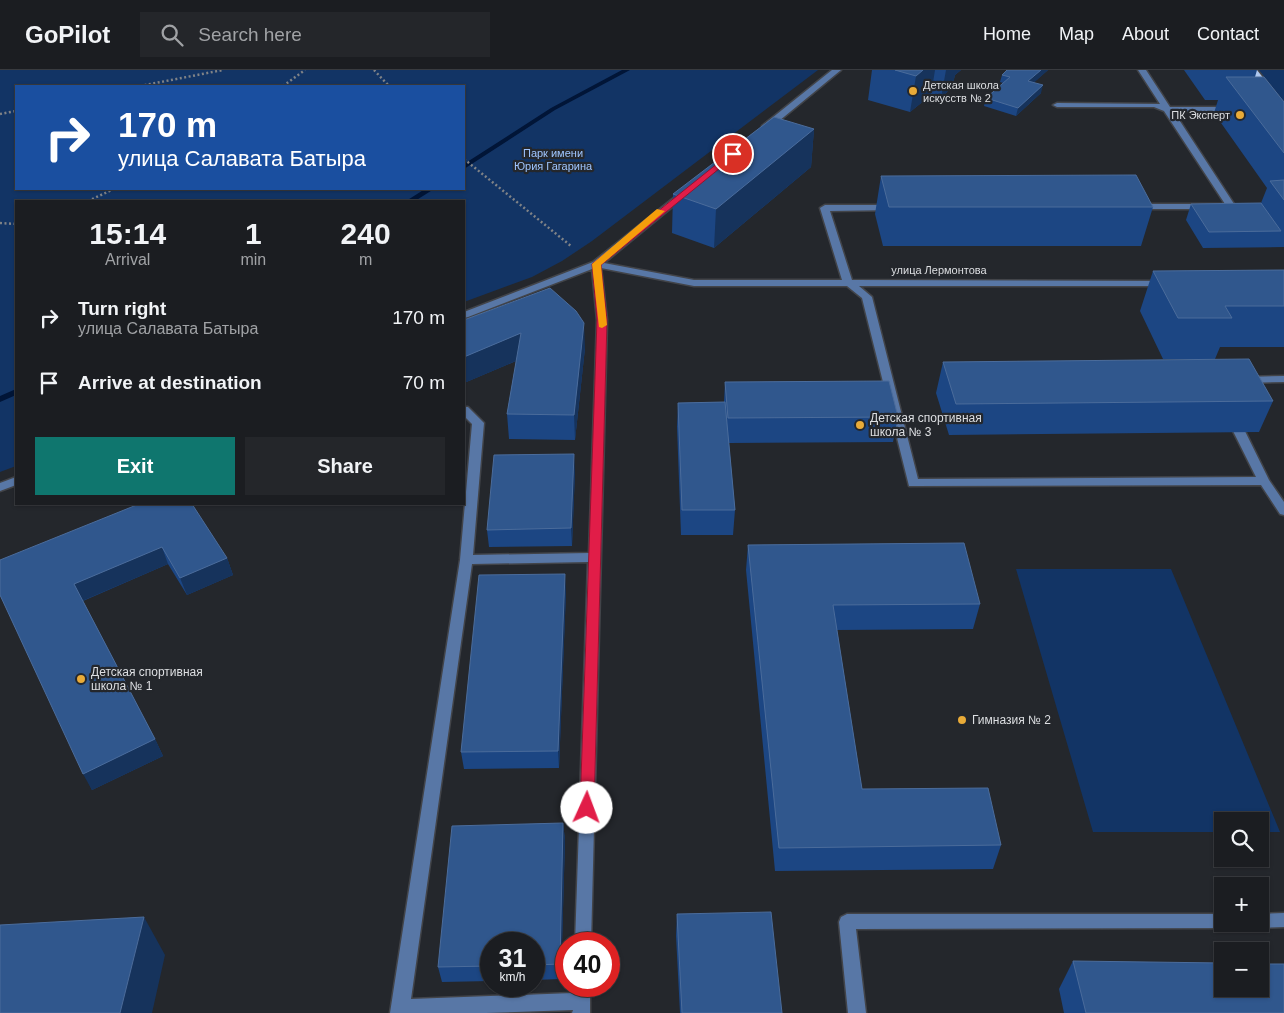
<!DOCTYPE html>
<html lang="en">
<head>
<meta charset="utf-8">
<style>
	:root { --surface:#1b1d21; --page:#24262a; --text:#f1f3f6; --muted:#a0a2a5; --line:#393b3f; --accent:#0f766e }
	body { margin:0; font-family:Helvetica,sans-serif; background:var(--page); color:var(--text); height:100vh; display:flex; flex-direction:column; font-size:19px; white-space:nowrap }
	* { box-sizing:border-box; margin:0 }
	p { font-size:16px; color:var(--muted) }
	.icon { flex:none; width:28px; height:28px; fill:none; stroke:currentColor; stroke-width:2; stroke-linecap:round; stroke-linejoin:round }
	.map { position:relative; flex:1; overflow:hidden }
	.sheet { position:absolute; left:15px; top:130px; width:450px; height:305px; display:flex; flex-direction:column; background:var(--surface); border-radius:0px; box-shadow:0 1px 4px #0004,0 0 0 1px var(--line) }
	.sheet>* { flex:none }
	.banner { position:absolute; left:15px; top:15px; width:450px; height:105px; border-radius:0px; box-shadow:0 1px 4px #0004,0 0 0 1px var(--line); background:#1a4fa0; color:#fff; overflow:hidden }
	.buttons { position:absolute; left:1214px; top:742px; display:grid; gap:10px }
	.buttons a { display:grid; place-items:center; width:55px; height:55px; border-radius:0px; background:var(--surface); box-shadow:0 1px 4px #0004,0 0 0 1px var(--line); font-size:25px }
	.speed { position:absolute; left:480px; top:862px; display:flex; gap:10px; font-size:25px; font-weight:700; text-align:center }
	.speed>* { display:grid; place-content:center; width:65px; height:65px; border-radius:50%; background:var(--surface); box-shadow:0 1px 4px #0004,0 0 0 1px var(--line); line-height:1 }
	.speed small { font-size:12px; font-weight:400 }
	.speed .limit { border:8px solid #d22; background:#fff; color:#111 }
	.pin { position:absolute; display:grid; place-items:center; width:42px; height:42px; color:#fff; margin:-21px; border:2px solid #fff; border-radius:50%; box-shadow:0 1px 5px #0007 }
	.me { position:absolute; width:55px; margin:-28px; rotate:2deg; stroke-linejoin:round; filter:drop-shadow(0 0 4px #0008) }
	.turn { display:flex; align-items:center; gap:18px; height:105px; padding:0 20px; font-size:22px }
	.turn .icon { width:65px; height:65px; stroke-width:2.5 }
	.turn b { display:block; font-size:35px; line-height:42px }
	.eta { display:flex; justify-content:space-evenly; align-items:center; height:85px; text-align:center }
	.eta b { font-size:30px; font-weight:800; line-height:35px }
	.button { display:flex; gap:10px; margin-top:auto; padding:10px 20px }
	.button a { flex:1; height:58px; border-radius:0px; background:var(--accent); color:#fff; font-size:20px; font-weight:800; line-height:58px; text-align:center }
	.button a+a { background:var(--page); color:var(--text) }
	ul { padding:0; list-style:none }
	li { display:flex; align-items:center; gap:15px; height:65px; padding:0 20px }
	li div { flex:1 }
	li b { display:block; font-size:19px }
	li em { font-style:normal }
	header { display:flex; align-items:center; gap:30px; box-sizing:border-box; height:70px; padding:0 25px; background:var(--surface); border-bottom:1px solid var(--line) }
	header strong { font-size:24px }
	nav { display:flex; gap:28px; margin-inline-start:auto; font-size:18px }
	.search { width:350px; height:45px; background:var(--page); display:flex; align-items:center; gap:12px; box-sizing:border-box; padding:0 18px; border-radius:0px; color:var(--muted); font-size:19px }
	.map>svg:first-child { display:block }
</style>
</head>
<body>
<header>
<strong>GoPilot</strong>
<div class="search"><svg class="icon" aria-label="search" viewBox="0 0 24 24"><circle cx="10" cy="10" r="6"/><path d="M15 15l6 6"/></svg>Search here</div>
<nav><a>Home</a><a>Map</a><a>About</a><a>Contact</a></nav>
</header>
<div class="map">
<svg width="1284" height="943" viewBox="0 0 1284 943">
	<rect width="100%" height="100%" fill="#24272c"/>
	<path fill="#123465" fill-rule="evenodd" d="M0,0H818L592,171L562,191L532,207L464,232V131H16V396L0,402ZM16,16H464V119H16Z
		M1256,0H1284V35Z
		M1016,499H1171L1280,762H1260V751H1222V762H1093Z"/>
	<g fill="none" stroke-linecap="round" stroke-linejoin="round">
		<path fill="#011537" fill-rule="evenodd" d="M622,0H630L555,40L464,99V94L551,38Z
			M425,119H434L415,131H406Z
			M16,319V325L0,332V326Z"/>
		<defs>
			<path id="minor" d="M832,0H841L768,60H762V56Z
				M1138,0H1146L1170,37H1235L1236,39L1232,41L1174,42L1236,137L1234,139H1134L1132,137L1137,134H1225L1164,41L1154,37H1057L1053,35L1057,33L1160,34Z
				M685,119L690,122L688,124L604,193L694,210H842L820,138L825,135H892L895,136V140L830,141L852,210L1171,211V215L1167,216H859L872,227L918,409L1256,407L1227,349L1233,345L1239,349L1269,410L1284,432V445L1280,444L1261,415L909,416L862,228L847,216H694L601,198L607,250L591,874H575L588,492L472,494L411,929L573,923L574,916H590V943H572L573,940L486,943H390L460,490L472,354L464,346V337H468L484,353L473,485L589,483L597,250L592,199L468,247L464,248V242L593,192Z
				M1284,306V312L1245,313L1240,310L1245,307Z
				M16,407V415L0,421V413Z
				M1284,843V857L1260,858L1253,854H1260V844Z
				M847,844H1222V854H1229L1222,858L856,859L866,943H848L839,852L841,847Z"/>
			<path id="major" d="M1249,0H1257L1284,34V41H1281Z"/>
		</defs>
		<use href="#minor" stroke="#424449" stroke-width="3"/>
		<use href="#major" stroke="#424449" stroke-width="3"/>
		<path stroke="#808387" stroke-width="2.5" stroke-dasharray="2 2.5" stroke-linecap="butt" d="M374,0L389,16
			M140,16L223,0
			M283,16L305,0
			M0,44L16,41
			M464,89L571,176
			M88,131L114,119
			M0,153L16,154"/>
		<use href="#minor" fill="#5877a6" fill-rule="evenodd"/>
		<use href="#major" fill="#aec7ee" fill-rule="evenodd"/>
	</g>
	<path fill="#1c4683" d="M872,0H961L955,5L952,17L941,28L931,25L910,42L868,30Z
		M1048,0L1033,13L1041,23L1016,46L984,36L986,28L1003,13L1000,12L1002,5Z
		M1184,0H1257L1255,7L1284,32V177L1203,178L1186,150L1191,134L1261,133L1267,118L1214,43L1218,30H1205Z
		M814,59L811,97L714,178L672,163L673,124Z
		M881,106L1153,137L1141,176H883L875,144Z
		M1284,200V277H1220L1215,289H1163L1140,241L1153,201Z
		M464,250L585,278L575,370L509,369L507,344L516,291L464,313Z
		M943,292L1273,331L1259,362L949,365L936,323Z
		M725,312L898,347L893,372L729,373L735,440L733,465H681L677,357L678,333L724,332Z
		M575,401L572,476L489,477L487,460Z
		M139,434L227,488L233,505L187,525L168,494L83,531L155,669L163,686L92,720L0,525Z
		M748,475L980,534L973,559L837,560L862,719L1001,775L993,799L775,801L746,500Z
		M566,521L559,698L464,699L461,682Z
		M563,753L565,770L561,909L534,910V874H491V911L442,912L438,897Z
		M677,844L782,943H680L676,866Z
		M1073,891L1284,943H1064L1059,919Z"/>
	<path fill="#16335c" d="M923,0H935L931,25L910,42L916,6Z
		M946,0H961L955,5L952,17L941,28Z
		M1041,0H1048L1027,19L1028,11Z
		M1043,15L1041,23L1016,46L1018,38Z
		M814,59L811,97L714,178L716,139Z
		M584,253L585,278L575,370L574,345Z
		M521,263L523,288L464,313V287Z
		M574,384L575,401L572,476L571,458Z
		M162,477L168,494L82,531L74,514Z
		M227,488L233,505L187,525L180,508Z
		M565,504L566,521L559,698L558,681Z
		M155,669L163,686L92,720L83,704Z
		M563,753L565,770L561,909L560,894Z
		M144,847L165,885L152,943H120Z"/>
	<path fill="#30578d" stroke="#4b6c9b" d="M895,0H923L916,6Z
		M1007,0H1041L1028,11L1043,15L1018,38L986,28L1010,7L1002,5Z
		M1226,7H1264L1284,32V83Z
		M774,47L814,59L716,139L673,124Z
		M1136,105L1153,137H889L881,106Z
		M1284,110V130L1270,111Z
		M1261,133L1281,161L1209,162L1191,134Z
		M1284,200V236H1225L1232,248H1178L1153,201Z
		M550,218L576,241L584,253L574,345L507,344L521,263L464,287V250Z
		M1249,289L1273,331L956,334L943,292Z
		M889,311L898,347L728,348L725,312Z
		M725,332L735,440H682L678,333Z
		M574,384L571,458L487,460L494,385Z
		M139,434H192L227,488L180,508L162,477L74,514L155,669L83,704L0,525V490Z
		M964,473L980,534L833,535L862,719L988,718L1001,775L779,778L748,475Z
		M565,504L558,681L461,682L479,505Z
		M563,753L560,894L534,895V874H491V896L438,897L452,756Z
		M771,842L782,943H682L677,844Z
		M144,847L120,943H0V855Z
		M1073,891L1222,893V919H1260V894H1284V943H1086Z"/>
	<path fill="#e11d48" stroke="#92132f" d="M733,81L736,82V85L601,195L607,250L594,738L592,743L587,744L582,743L580,738L597,250L592,194Z"/>
	<path fill="#f59e0b" d="M657,139L665,141L601,195L607,255L602,258L599,257L592,194Z"/>
	<g fill="#e9ab38" stroke="#24272c" stroke-width="2">
		<circle cx="913" cy="21" r="5"/>
		<circle cx="1240" cy="45" r="5"/>
		<circle cx="860" cy="355" r="5"/>
		<circle cx="81" cy="609" r="5"/>
		<circle cx="962" cy="650" r="5"/>
	</g>
	<g text-anchor="middle" stroke-width="4.5" stroke-linejoin="round" paint-order="stroke">
		<g font-size="11" fill="#dddfe2" stroke="#24272c" text-anchor="start">
			<text x="923" y="19">Детская школа<tspan x="923" dy="13">искусств № 2</tspan></text>
			<text x="1230" y="49" text-anchor="end">ПК Эксперт</text>
		</g>
		<g font-size="11" fill="#9fc5fe" stroke="#24272c">
			<text x="553" y="87">Парк имени<tspan x="553" dy="13">Юрия Гагарина</tspan></text>
		</g>
		<g font-size="11" fill="#dddfe2" stroke="#24272c">
			<text x="939" y="204">улица Лермонтова</text>
		</g>
		<g font-size="12" fill="#dddfe2" stroke="#24272c" text-anchor="start">
			<text x="870" y="352">Детская спортивная<tspan x="870" dy="14">школа № 3</tspan></text>
			<text x="91" y="606">Детская спортивная<tspan x="91" dy="14">школа № 1</tspan></text>
			<text x="972" y="654">Гимназия № 2</text>
		</g>
	</g>
</svg>
<div class="buttons">
<a><svg class="icon" aria-label="search" viewBox="0 0 24 24"><circle cx="10" cy="10" r="6"/><path d="M15 15l6 6"/></svg></a>
<a>+</a>
<a>−</a>
</div>
<div class="speed"><div>31<small>km/h</small></div><div class="limit">40</div></div>
<div class="pin" style="left:733px;top:84px;background:#d93025"><svg class="icon" aria-label="arrive" viewBox="0 0 24 24"><path d="M6 21V4h12l-3 4 3 4H6"/></svg></div>
<svg class="me" style="left:587px;top:738px" viewBox="-20 -20 40 40"><circle r="19" fill="#fff"/><path d="M0-13L10 11 0 6-10 11z" fill="#e11d48"/></svg>
<div class="banner">
<div class="turn"><svg class="icon" aria-label="right" viewBox="0 0 24 24"><path d="M7 20v-9h11M14 6l5 5-5 5"/></svg><div><b>170 m</b>улица Салавата Батыра</div></div>
</div>
<section class="sheet">
<div class="eta">
<div><b>15:14</b><p>Arrival</p></div>
<div><b>1</b><p>min</p></div>
<div><b>240</b><p>m</p></div>
</div>
<ul>
<li><svg class="icon" aria-label="right" viewBox="0 0 24 24"><path d="M7 20v-9h11M14 6l5 5-5 5"/></svg><div><b>Turn right</b><p>улица Салавата Батыра</p></div><em>170 m</em></li>
<li><svg class="icon" aria-label="arrive" viewBox="0 0 24 24"><path d="M6 21V4h12l-3 4 3 4H6"/></svg><div><b>Arrive at destination</b></div><em>70 m</em></li>
</ul>
<div class="button"><a>Exit</a><a>Share</a></div>
</section>
</div>
</body>
</html>
